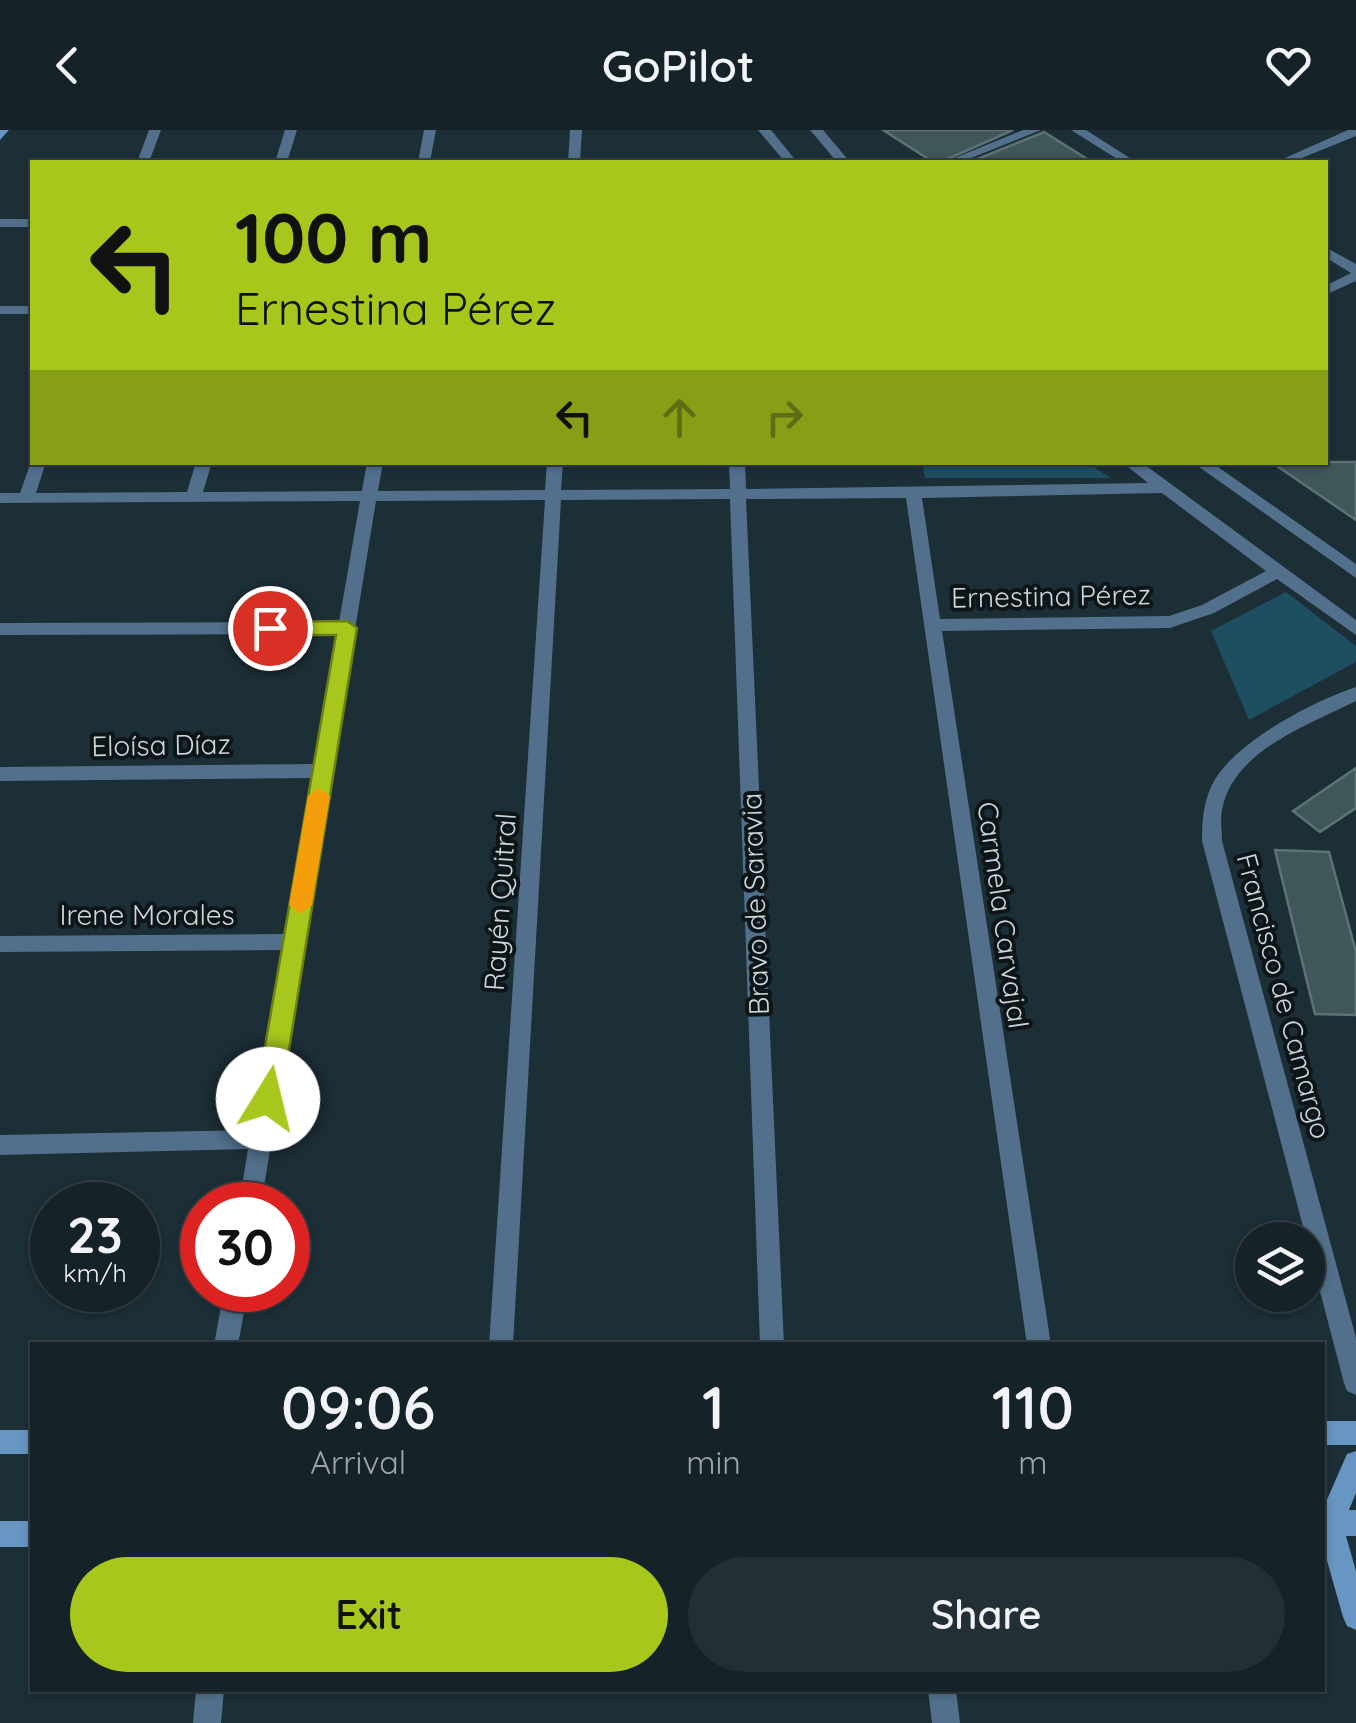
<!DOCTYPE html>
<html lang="en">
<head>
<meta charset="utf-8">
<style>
	:root { --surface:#152228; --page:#222f34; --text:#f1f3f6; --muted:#9da4a8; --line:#343f45; --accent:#a8c71d }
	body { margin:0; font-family:Quicksand,sans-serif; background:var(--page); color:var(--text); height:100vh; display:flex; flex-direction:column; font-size:38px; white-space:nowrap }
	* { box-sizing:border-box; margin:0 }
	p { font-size:32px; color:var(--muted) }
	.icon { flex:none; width:55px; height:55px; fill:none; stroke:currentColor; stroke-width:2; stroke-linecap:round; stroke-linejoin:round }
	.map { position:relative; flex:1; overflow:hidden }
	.panel { position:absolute; left:30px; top:1212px; width:1295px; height:350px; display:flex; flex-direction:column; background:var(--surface); border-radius:0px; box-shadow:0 2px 8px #0004,0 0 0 2px var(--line) }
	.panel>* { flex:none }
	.banner { position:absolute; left:30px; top:30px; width:1298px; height:305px; border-radius:0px; box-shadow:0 2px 8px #0004,0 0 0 2px var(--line); background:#a8c71d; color:#111; overflow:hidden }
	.tools { position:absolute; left:1235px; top:1092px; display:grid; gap:20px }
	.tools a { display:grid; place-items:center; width:90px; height:90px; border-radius:50%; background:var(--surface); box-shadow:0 2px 8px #0004,0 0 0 2px var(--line); font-size:50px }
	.speed { position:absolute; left:30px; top:1052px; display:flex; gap:20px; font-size:50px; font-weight:700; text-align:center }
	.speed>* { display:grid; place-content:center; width:130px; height:130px; border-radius:50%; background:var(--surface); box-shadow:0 2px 8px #0004,0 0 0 2px var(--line); line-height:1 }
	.speed small { font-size:25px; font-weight:400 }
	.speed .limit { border:15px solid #d22; background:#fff; color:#111 }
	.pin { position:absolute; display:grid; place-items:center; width:85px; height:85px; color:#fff; margin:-42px; border:5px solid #fff; border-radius:50%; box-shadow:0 2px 10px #0007 }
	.me { position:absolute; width:110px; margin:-55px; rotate:9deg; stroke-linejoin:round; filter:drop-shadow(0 0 8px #0008) }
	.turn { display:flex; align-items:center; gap:35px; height:210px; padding:0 40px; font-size:45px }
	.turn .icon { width:130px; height:130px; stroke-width:2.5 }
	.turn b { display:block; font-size:70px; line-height:85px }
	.lanes { display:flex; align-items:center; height:95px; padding:0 40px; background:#0003; justify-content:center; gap:50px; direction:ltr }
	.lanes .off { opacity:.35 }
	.eta { display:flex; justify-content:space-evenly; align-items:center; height:170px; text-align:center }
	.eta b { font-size:60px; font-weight:600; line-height:70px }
	.button { display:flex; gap:20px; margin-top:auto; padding:20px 40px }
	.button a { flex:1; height:115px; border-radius:60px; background:var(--accent); color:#111; font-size:40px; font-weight:600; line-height:115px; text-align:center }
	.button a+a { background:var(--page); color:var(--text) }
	header { display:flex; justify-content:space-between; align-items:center; height:130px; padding:0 40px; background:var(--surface); font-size:45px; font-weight:600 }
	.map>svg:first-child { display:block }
</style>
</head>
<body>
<header><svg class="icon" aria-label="back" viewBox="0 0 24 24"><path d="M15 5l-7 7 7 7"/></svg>GoPilot<svg class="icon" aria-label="heart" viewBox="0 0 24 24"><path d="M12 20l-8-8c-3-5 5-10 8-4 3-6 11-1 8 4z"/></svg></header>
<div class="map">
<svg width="1356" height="1593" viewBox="0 0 1356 1593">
	<rect width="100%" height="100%" fill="#1c2e36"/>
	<path fill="#1e4f61" d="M922,333H1089L1110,348H925Z
		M1286,462L1356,516V532L1249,590L1211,501Z"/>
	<path fill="#405659" stroke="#5c7376" stroke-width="2.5" d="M883,0H1013L941,32H933Z
		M1044,2L1092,32H970L1042,3Z
		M1271,332H1356V390Z
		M1356,638V678L1320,702L1293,681Z
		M1275,720L1329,722L1356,822V885L1315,884Z"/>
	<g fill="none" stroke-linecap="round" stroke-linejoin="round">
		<path fill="#52708b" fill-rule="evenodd" d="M149,0H161L149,32H137Z
			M285,0H297L287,32H275Z
			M424,0H436L430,32H418Z
			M570,0H582L580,32H568Z
			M758,0H771L797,32H785Z
			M810,0H823L850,32H837Z
			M1023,0H1041L961,32H945Z
			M1071,0H1086L1136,32H1122Z
			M1348,0H1356V6L1292,32H1276Z
			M0,89H32V97H0Z
			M1325,117L1356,134V151L1325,165V156L1351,143L1325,127Z
			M0,176H32V184H0Z
			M32,329V332H46L36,363L187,362L196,332H212L203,362L362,361L367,332H383L378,361L545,360L547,332H563L561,360L730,359L729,332H745L746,359L1148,353L1122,332H1141L1356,490V505L1277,449L1214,483L1170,498L942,501L1051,1215H1027L906,368L746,369L784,1215H760L730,369L561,370L513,1215H489L545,370L376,371L261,1075H239L248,1019L0,1025V1005L252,1000L283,820L0,822V806L286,804L313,648L0,651V637L315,634L337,504L0,505V493L339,492L360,371L0,373V363H20ZM1162,363L1266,441L1202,475L1169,486L940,489L922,368Z
			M1192,332H1211L1356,434V448Z
			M1356,557V571C1309,595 1233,620 1222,680C1220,690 1222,701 1222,711L1356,1208V1265L1347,1261L1344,1253L1202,711C1202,692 1203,675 1211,657C1229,615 1313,571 1356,557Z
			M224,1160H248L238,1215H214Z
			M196,1560H224L221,1593H193Z
			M928,1560H956L960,1593H932Z"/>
		<path fill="#6696c1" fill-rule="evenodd" d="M0,0H9L0,10Z
			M1322,1291H1356V1315H1322Z
			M0,1300H32V1324H0Z
			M1356,1321V1363L1349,1380H1356V1406H1346L1356,1441V1500L1347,1496L1343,1487L1322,1413V1381L1347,1324Z
			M0,1391H32V1417H0Z"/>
	</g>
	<path fill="#a8c71d" stroke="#6d8113" stroke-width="2.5" d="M347,491L357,498L281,969L277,977L268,980L260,977L256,969L336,505H270L260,498L270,492Z"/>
	<path fill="#f59e0b" d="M319,658L330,666L312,775L300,784L289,775L308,666Z"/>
	<g text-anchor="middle" stroke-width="8" stroke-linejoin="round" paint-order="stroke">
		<g font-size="28" fill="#ccd7dc" stroke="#0d1519">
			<text transform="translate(1051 466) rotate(-1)" y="10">Ernestina Pérez</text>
			<text transform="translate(161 615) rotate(-1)" y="10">Eloísa Díaz</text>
			<text transform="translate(500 772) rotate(-86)" y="10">Rayén Quitral</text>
			<text transform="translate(755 774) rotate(-92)" y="10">Bravo de Saravia</text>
			<text x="147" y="795">Irene Morales</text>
			<text transform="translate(1003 785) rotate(82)" y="10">Carmela Carvajal</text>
			<text transform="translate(1284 866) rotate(75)" y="10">Francisco de Camargo</text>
		</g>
	</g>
</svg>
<div class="tools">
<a><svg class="icon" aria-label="layers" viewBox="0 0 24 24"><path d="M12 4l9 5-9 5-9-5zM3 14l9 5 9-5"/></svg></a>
</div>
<div class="speed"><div>23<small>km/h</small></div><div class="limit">30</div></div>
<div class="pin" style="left:270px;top:498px;background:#d93025"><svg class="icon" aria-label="arrive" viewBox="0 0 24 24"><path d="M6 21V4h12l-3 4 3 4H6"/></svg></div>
<svg class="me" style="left:268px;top:969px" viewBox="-20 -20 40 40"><circle r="19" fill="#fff"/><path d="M0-13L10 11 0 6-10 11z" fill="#a8c71d"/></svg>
<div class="banner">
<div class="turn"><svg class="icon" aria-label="left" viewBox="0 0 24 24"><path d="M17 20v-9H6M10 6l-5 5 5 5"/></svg><div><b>100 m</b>Ernestina Pérez</div></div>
<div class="lanes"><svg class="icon" aria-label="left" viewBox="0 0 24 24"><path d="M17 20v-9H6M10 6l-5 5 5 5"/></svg><svg class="icon off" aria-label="ahead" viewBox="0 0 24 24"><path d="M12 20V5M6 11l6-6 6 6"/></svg><svg class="icon off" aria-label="right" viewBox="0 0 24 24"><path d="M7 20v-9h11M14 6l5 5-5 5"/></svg></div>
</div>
<section class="panel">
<div class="eta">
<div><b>09:06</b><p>Arrival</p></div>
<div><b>1</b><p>min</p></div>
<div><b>110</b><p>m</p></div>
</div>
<div class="button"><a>Exit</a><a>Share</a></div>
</section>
</div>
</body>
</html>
